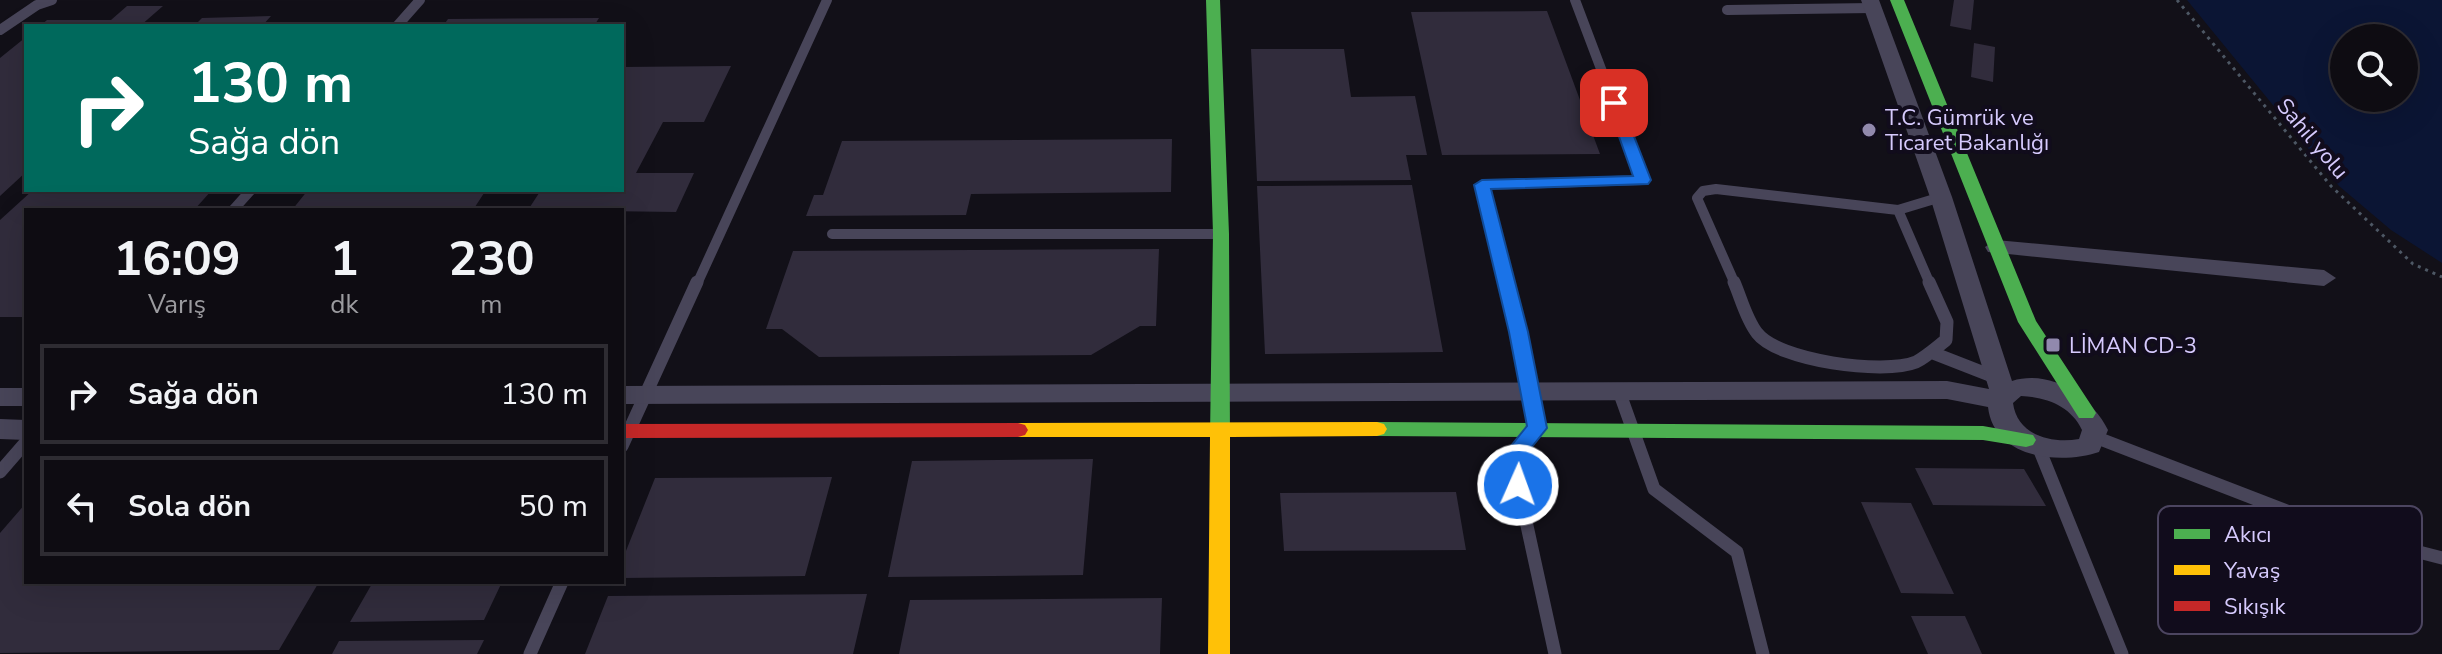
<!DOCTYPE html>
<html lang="tr">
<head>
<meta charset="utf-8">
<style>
	:root { --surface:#0e0c12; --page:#1c1a20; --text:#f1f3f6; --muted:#9b9b9f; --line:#2e2c32 }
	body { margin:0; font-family:"Nunito Sans",sans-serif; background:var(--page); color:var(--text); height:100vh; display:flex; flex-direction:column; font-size:30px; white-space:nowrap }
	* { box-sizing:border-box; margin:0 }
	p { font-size:26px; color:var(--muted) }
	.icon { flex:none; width:44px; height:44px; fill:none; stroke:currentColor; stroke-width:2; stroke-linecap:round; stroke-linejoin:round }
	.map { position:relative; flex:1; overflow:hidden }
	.drawer { position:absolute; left:24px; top:208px; width:600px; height:376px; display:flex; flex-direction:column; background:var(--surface); border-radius:0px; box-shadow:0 8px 32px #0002,0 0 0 2px var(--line) }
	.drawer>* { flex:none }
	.guide { position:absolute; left:24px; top:24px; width:600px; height:168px; border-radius:0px; box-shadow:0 8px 32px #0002,0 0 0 2px var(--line); background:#00695c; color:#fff; overflow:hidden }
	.controls { position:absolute; left:2330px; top:24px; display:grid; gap:16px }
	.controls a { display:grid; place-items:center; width:88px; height:88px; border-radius:50%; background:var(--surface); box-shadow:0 8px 32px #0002,0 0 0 2px var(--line); font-size:40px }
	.pin { position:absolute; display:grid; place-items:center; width:68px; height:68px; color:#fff; margin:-34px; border-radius:16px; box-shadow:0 4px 12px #0006 }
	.me { position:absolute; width:88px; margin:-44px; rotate:2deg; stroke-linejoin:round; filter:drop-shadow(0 0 6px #0008) }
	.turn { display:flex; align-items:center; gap:28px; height:168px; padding:0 32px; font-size:36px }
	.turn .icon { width:104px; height:104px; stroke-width:2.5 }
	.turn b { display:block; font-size:56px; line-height:68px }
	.eta { display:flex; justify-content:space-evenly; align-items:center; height:136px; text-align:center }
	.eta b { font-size:48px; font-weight:700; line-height:56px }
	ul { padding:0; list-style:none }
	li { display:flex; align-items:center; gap:24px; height:100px; margin:0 16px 12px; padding:0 16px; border:4px solid var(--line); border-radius:0px }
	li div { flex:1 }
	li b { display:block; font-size:30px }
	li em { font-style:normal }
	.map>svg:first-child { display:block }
</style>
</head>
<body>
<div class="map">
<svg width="2442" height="654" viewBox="0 0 2442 654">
	<rect width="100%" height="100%" fill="#121018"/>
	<path fill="#0b1534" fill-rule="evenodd" d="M2187,0H2442V263L2391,230L2339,186ZM2344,38H2404V98H2344Z"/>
	<path fill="#312c3c" d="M1954,0H1974L1971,30L1950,26Z
		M127,6H163L140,26H40L47,20H111Z
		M1547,11L1600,154L1442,155L1411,12Z
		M271,16L262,26H194L202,18Z
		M599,18L594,26H443L448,19Z
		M26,37V172L0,196V58Z
		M1974,43L1995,47L1993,82L1971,77Z
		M1251,49H1344L1351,97L1415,96L1427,155H1406L1411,180L1257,181Z
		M731,66L704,122H663L636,173H694L676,212L528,210L541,190H622V67Z
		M1172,139L1171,192L971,194L966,215L806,216L814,195H823L842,141Z
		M1412,185L1443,352L1265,354L1257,186Z
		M33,190H212L194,210H26V317H0V220Z
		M308,190H486L473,210H292Z
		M1159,249L1156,326H1140L1091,355L819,357L782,329H766L793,251Z
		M1093,459L1083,575L888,577L912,461Z
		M1915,468L2024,469L2046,506L1933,505Z
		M832,477L805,576L622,578V561L655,478Z
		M1456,492L1466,550L1284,551L1280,493Z
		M1861,502L1911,503L1954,594L1901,593Z
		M26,503V582H319L279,650L0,653V533Z
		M373,582H502L484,620L350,622Z
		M867,594L853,654H585L608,596Z
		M1162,598L1160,654H899L910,600Z
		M1911,616H1965L1982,654H1928Z
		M484,640L477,654H332L339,641Z"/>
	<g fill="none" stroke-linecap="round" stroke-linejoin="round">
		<path stroke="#4d5764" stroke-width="3" stroke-dasharray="3 5" stroke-linecap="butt" d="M2177,0L2331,186L2413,264L2442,277"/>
		<path stroke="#484559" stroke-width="10" d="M1727,10L1873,8
			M397,26L420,0
			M0,30L37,5L52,0
			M233,210L251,190
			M1898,210L1941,197
			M832,234H1221
			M697,284L827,0
			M1505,284L1482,185L1643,180L1575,0
			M1735,284L1697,198L1703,191L1716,189L1898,210L1930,284"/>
		<path stroke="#484559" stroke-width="13" d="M1504,282L1530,394
			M1734,282C1741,298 1746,319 1757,333C1778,361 1884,375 1916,362C1926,357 1937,347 1946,340L1947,322L1929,282
			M1933,353L1997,378
			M1620,394L1654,489L1737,552L1763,654
			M1533,433L1512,457L1555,654
			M2095,437L2341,532L2442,558
			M622,446L697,282
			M2038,446L2122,654
			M0,472L26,442
			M530,654L562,582"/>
		<path fill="#484559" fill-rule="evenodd" d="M1861,0H1879L1952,197L2012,381C2051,369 2091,396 2108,430L2099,452C2061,465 1994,459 1988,407L1947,399L622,404V386L1947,381L1989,389L1930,197ZM2021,396C2046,397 2071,406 2082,430L2079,439C2051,444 2017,435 2013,403Z
			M1996,240L2324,270L2336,278L2324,286L1988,252L1985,247Z
			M0,388H26V406H0Z
			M0,419L26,420V440L0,439Z"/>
		<path fill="#4caf50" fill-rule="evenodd" d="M1206,0H1220L1229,234L1230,436L1227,441H1213L1210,436L1213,234Z
			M1890,0H1904L2036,321L2093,408L2096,413L2093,418H2079L2018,322Z
			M1377,422L1983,426L2033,435L2036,440L2033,445L2026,447L1983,440L1377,436L1370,434L1367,429L1370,424Z"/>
		<path fill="#ffc107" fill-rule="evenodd" d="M1377,422L1384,424L1387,429L1384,434L1377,436L1230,437V654H1208L1210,437H1018L1011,435L1008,430L1011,425L1018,423Z"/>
		<path fill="#c62828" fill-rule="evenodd" d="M1018,423L1025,425L1028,430L1025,435L1018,437L622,438V424Z"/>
	</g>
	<path fill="#1a73e8" stroke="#114b97" stroke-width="2" d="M1614,99L1621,103L1651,180L1648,184L1491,189L1528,332L1547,428L1523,458L1529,485L1518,493L1508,485L1502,457L1527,426L1509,332L1474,185L1482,180L1633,176L1607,103Z"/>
	<g fill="#9189ad" stroke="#110c1c" stroke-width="3">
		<circle cx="1869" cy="130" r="8"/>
		<rect x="2045" y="337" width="16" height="16" rx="4"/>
	</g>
	<g text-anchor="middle" stroke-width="8" stroke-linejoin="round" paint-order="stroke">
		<g font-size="22" fill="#d6cafd" stroke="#110c1c" text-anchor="start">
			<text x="1885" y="125">T.C. Gümrük ve<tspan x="1885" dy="25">Ticaret Bakanlığı</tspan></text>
			<text x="2069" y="353">LİMAN CD-3</text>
		</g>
		<g font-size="22" fill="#d6cafd" stroke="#110c1c">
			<text transform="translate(2313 138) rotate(50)" y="8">Sahil yolu</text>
		</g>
	</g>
	<rect x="2158" y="506" width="264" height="128" rx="12" fill="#110c1c" stroke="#4c4560" stroke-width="2"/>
	<rect x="2174" y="529" width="36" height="10" fill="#4caf50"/>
	<rect x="2174" y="565" width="36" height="10" fill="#ffc107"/>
	<rect x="2174" y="601" width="36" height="10" fill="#c62828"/>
	<g font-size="22" fill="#d6cafd">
		<text x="2224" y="542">Akıcı</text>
		<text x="2224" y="578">Yavaş</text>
		<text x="2224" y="614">Sıkışık</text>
	</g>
</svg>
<div class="controls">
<a><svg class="icon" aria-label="search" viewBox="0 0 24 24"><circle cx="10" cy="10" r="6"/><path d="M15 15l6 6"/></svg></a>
</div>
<div class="pin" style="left:1614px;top:103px;background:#d93025"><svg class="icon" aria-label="arrive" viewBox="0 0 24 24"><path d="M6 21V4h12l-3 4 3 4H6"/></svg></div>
<svg class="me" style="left:1518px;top:485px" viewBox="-20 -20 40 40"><circle r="17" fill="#1a73e8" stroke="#fff" stroke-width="3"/><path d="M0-11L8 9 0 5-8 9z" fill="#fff"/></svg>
<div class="guide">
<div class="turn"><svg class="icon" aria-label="right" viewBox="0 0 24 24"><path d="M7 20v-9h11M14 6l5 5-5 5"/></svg><div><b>130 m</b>Sağa dön</div></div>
</div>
<section class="drawer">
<div class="eta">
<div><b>16:09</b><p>Varış</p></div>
<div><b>1</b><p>dk</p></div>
<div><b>230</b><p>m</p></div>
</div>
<ul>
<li><svg class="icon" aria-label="right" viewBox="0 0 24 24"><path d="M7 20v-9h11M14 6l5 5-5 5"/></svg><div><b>Sağa dön</b></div><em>130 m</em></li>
<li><svg class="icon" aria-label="left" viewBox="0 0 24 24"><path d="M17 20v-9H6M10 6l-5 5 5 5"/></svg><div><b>Sola dön</b></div><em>50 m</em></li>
</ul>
</section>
</div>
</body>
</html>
